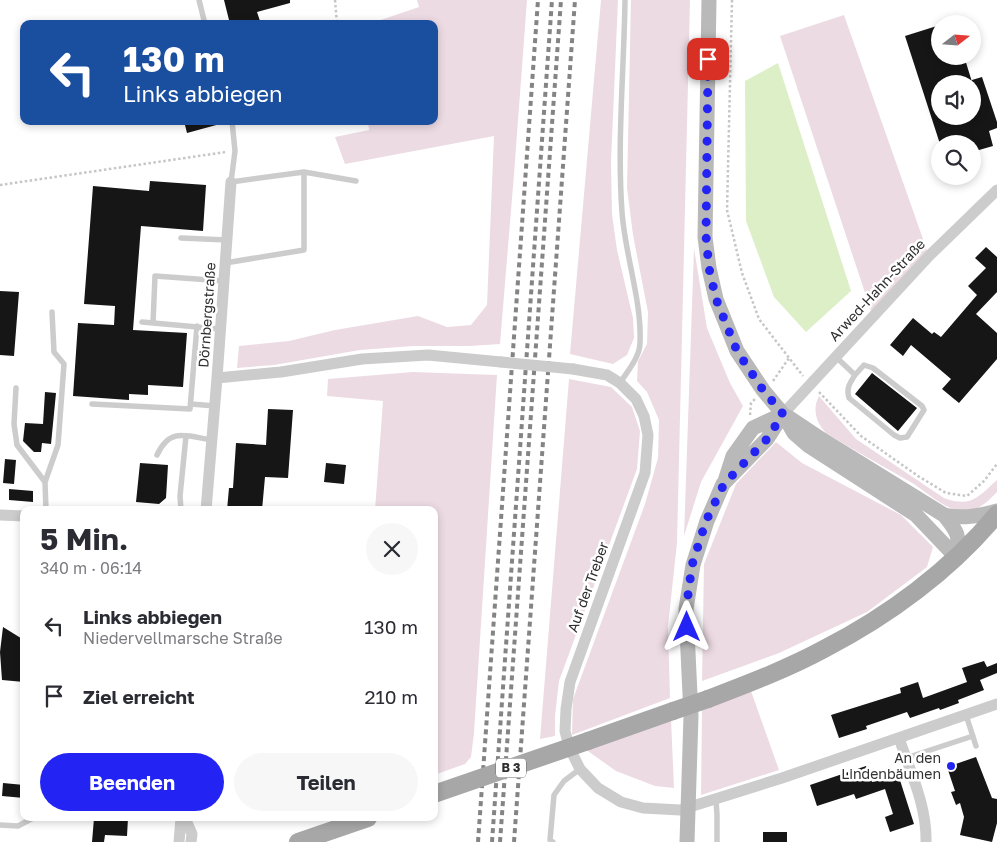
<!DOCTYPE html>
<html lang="de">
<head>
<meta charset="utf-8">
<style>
	:root { --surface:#fff; --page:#f7f7f7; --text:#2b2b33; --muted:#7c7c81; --accent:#2324f4 }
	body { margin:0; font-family:"Golos Text",sans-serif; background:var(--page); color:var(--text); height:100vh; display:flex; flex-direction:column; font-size:19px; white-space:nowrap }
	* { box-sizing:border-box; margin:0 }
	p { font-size:16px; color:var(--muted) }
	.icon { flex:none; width:28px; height:28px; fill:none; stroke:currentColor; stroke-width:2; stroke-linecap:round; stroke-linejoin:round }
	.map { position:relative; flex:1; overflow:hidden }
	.panel { position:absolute; left:20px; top:506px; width:418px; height:315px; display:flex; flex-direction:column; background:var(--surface); border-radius:10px; box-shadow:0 2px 8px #0003 }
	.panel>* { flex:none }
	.guide { position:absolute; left:20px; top:20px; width:418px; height:105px; border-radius:10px; box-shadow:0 2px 8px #0003; background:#1a4fa0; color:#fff; overflow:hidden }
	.needle { width:32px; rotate:73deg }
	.tools { position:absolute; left:931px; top:15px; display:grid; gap:10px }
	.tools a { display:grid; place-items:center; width:50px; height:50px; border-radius:50%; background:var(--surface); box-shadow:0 2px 8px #0003; font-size:25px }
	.pin { position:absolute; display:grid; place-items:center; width:42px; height:42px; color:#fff; margin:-21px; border-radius:10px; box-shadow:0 2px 8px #0006 }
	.me { position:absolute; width:55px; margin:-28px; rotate:0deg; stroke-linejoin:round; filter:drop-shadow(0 0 4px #0008) }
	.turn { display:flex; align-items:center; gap:18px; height:105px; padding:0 20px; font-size:22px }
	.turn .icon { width:65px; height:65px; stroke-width:2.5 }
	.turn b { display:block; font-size:35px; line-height:42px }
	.round { display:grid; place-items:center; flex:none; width:52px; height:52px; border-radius:26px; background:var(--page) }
	.headline { display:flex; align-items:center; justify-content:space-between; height:85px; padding:0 20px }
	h1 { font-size:30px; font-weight:700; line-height:38px }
	.action { display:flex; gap:10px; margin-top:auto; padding:10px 20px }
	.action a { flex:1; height:58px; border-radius:30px; background:var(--accent); color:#fff; font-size:20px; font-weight:700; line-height:58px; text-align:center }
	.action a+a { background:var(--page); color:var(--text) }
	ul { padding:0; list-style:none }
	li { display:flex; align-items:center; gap:15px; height:70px; padding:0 20px }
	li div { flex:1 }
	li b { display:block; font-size:19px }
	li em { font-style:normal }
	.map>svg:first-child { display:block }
</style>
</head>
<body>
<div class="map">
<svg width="997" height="842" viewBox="0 0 997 842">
	<rect width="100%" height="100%" fill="#fff"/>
	<path fill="#eddbe4" d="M417,0H527L514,174L500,344L470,346H413L360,350L274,365L237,368L239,346L289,341L335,330L418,316L447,327L471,325L487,305L494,136L345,164L335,137L369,130L368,121H434V24H369L419,7Z
		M601,0H618L611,162L612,214L617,250L633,318L634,338L627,355L613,364L570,354Z
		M631,0H690L677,543L668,626L670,698L572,735L573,699L645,504L658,458L659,420L647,392L637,381L638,361L647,344L648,312L633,235L627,188Z
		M844,15L929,256L873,317L780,36Z
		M694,248L707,328L730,383L743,406L701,482L684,536Z
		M413,372L497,375L474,733L471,757L465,764L434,775V510H375L383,401L327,396L328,379Z
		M569,379L611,387L632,407L640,431L637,469L559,681L555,716V736L540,739Z
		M819,396L856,439L944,498C971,508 978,497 997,480V492C988,501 979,511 965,511C946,511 929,494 914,484C885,467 855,451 826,433C816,423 812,409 819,396Z
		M776,442L802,463L901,515L933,547L927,567L867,612L779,653L702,681L704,564L736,484Z
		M751,691L779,770L701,795L702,708Z
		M671,719L674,788L655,786L616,771L585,749Z"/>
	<path fill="#dcefc6" d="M778,63L851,291L806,332L774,297L746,221L745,81Z"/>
	<path fill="#161616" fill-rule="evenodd" d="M224,0H290V3L257,12L261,24H230Z
		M940,25V56H964L972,82V80L982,77L997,122V128L989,131L993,146L972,152V144H955L954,140L940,144L905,36ZM940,84H972V116H940Z
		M184,121H220V124L187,133Z
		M150,181L206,185L203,231L141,226L133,330L187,333L183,387L148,385V395L129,394V400L73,396L78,323L114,325L115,306L84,304L93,186L149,191Z
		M986,247L997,257V292L976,314L997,333V359L959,403L942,389L951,379L911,345L903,356L890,345L913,318L932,334L934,332L941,337L977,295L968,286L986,268L975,258Z
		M0,291L19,292L14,356L0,355Z
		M872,373L917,408L898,431L855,394Z
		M45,392L56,393L51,444L42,443L41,452H34L23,441L25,423L43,424Z
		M268,409L293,410L288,478L265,477L262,510H227L229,488H233L236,443L266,445Z
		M5,459L16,460L14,484L3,483Z
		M140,463L168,465L166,498L159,504L136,502Z
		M326,463L346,465L344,484L324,482Z
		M9,489L33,491V502L9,500Z
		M3,627L24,640V682L2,680L0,652Z
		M984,661L987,667L997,663V673L980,680L984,690L958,700L959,703L940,710L939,708L910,718L907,712L866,726L867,729L839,738L831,715L901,693L900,688L918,682L923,698L967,682L962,668Z
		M976,757L992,798L997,799V823L992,842L960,835L964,817L960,803L956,805L951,792L955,791L947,767Z
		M866,766L872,782L898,774L914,824L890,832L885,817L893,814L885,789L856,799L854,794L817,806L810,785Z
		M3,783L24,785V798L2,796Z
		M94,818H128L127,836L105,835L104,842H92Z
		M763,832H787V842H763Z"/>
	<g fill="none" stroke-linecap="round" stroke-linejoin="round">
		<path stroke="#c6c6c6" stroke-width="2.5" stroke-dasharray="2.5 2.5" stroke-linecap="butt" d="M335,0L337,24
			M732,0L727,210L742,273L759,319L803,376
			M0,185L226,152
			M773,381L789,358
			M819,392L861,436L918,476L946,493L967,496L984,481L997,464
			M750,415L751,403L755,399"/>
		<path stroke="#ccc" stroke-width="5.5" d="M199,0L205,24
			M232,121L235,151L231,182L304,172L356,181
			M181,238L227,240
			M225,263L304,250V172
			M142,322L220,329
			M153,323L155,276L224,281
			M836,357L855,375C850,383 846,388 849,398L894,435L900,438L907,437L924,410L922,406L873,368L864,365L855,375
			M620,383C627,372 640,357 640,343C642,301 625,255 622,212C617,141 624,71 625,0
			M16,388L14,424L17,445L45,482L46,510
			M92,404L190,409L197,326
			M191,404L215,406
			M157,455C170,427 186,436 212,440
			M45,482L58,445L64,364L54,352L52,312
			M181,510L180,496L186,436
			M966,715L976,746
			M906,758L973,736
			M716,800L717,815V842
			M0,825L18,826L33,818
			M553,842L550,840L554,795L564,781L580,769"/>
		<path stroke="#ccc" stroke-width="11" d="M573,369L607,375L620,383L636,399L644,416L648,435L645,473L570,682L566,709L565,731L569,747L580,769L598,788L621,802L643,808L680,810L782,778L997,704
			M217,378L281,372L362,359L428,355L501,362
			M783,414L929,256L997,190
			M206,510L217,378L231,182
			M0,515L24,516
			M899,738C910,771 927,806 926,842
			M185,818L192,834L191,842
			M179,842L181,818"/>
		<path stroke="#b9b9b9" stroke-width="15" d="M709,0L705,237L709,268L716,299L737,351L763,390L783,414L794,433L809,446L916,515L956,557
			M788,417L821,439L944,515C957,531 961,536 956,557
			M725,481L733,456L753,428L783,414
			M944,515C963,519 978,516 997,511
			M687,842L691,716L686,609L693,565L707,521L723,484L767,439L783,414"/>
		<path stroke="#a7a7a7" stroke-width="18" d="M708,699C747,684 787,669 824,649C888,616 951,570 997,514
			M588,741L673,711
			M298,842L368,818"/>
		<path stroke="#848484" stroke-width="4" stroke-dasharray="5 4" stroke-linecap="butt" d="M478,842L538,0
			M492,842L552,0
			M500,842L561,0
			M514,842L575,0"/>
		<path stroke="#ccc" stroke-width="11" d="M501,362L573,369"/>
		<path stroke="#a7a7a7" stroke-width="18" d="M673,711L708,699
			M434,794L588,741"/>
	</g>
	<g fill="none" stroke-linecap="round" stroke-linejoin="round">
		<path stroke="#2324f4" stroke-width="9" stroke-dasharray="0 16.2" d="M687,627L686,610L692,565L706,521L724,484L767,439L783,414L763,390L737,351L716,299L709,268L706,236L708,59"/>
	</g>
	<circle fill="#2324f4" stroke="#fff" stroke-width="2" cx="951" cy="766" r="5"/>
	<g text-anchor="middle" stroke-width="5" stroke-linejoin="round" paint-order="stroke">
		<rect fill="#fff" stroke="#6d6d6d" stroke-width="1" x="496" y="758.5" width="30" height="19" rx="4"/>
		<g font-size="12" font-weight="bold" fill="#2f2f2f">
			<text x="511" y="772">B 3</text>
		</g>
		<g font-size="14" fill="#2f2f2f" stroke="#fff">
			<text transform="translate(877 290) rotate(-47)" y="5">Arwed-Hahn-Straße</text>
			<text transform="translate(207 315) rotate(-86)" y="5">Dörnbergstraße</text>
			<text transform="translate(588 587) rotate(-70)" y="5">Auf der Treber</text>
		</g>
		<g font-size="14" fill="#2f2f2f" stroke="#fff" text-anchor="end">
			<text x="941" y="763">An den<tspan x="941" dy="16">Lindenbäumen</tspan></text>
		</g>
	</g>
</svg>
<div class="tools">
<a><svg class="needle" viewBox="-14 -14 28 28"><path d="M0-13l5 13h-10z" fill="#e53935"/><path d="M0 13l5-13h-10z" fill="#7c7c81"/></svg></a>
<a><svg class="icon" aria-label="sound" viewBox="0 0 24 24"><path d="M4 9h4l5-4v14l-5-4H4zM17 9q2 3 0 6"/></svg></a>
<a><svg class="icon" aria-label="search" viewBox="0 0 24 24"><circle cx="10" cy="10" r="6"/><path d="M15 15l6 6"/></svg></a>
</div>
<div class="pin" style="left:708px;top:59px;background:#d93025"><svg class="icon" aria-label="arrive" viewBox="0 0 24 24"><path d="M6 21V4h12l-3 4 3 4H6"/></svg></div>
<svg class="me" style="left:687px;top:627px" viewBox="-20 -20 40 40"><path d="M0-17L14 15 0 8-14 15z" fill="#2324f4" stroke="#fff" stroke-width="4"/></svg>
<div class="guide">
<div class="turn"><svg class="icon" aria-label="left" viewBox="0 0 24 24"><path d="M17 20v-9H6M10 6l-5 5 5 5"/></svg><div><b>130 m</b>Links abbiegen</div></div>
</div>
<section class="panel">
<div class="headline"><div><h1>5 Min.</h1><p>340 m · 06:14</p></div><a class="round"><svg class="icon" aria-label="close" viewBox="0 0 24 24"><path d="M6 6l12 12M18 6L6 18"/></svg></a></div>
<ul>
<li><svg class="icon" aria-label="left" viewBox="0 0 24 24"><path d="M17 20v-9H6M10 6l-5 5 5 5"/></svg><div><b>Links abbiegen</b><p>Niedervellmarsche Straße</p></div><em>130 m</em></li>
<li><svg class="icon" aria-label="arrive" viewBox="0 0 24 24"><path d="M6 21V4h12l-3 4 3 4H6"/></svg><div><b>Ziel erreicht</b></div><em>210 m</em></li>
</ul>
<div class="action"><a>Beenden</a><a>Teilen</a></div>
</section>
</div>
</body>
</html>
